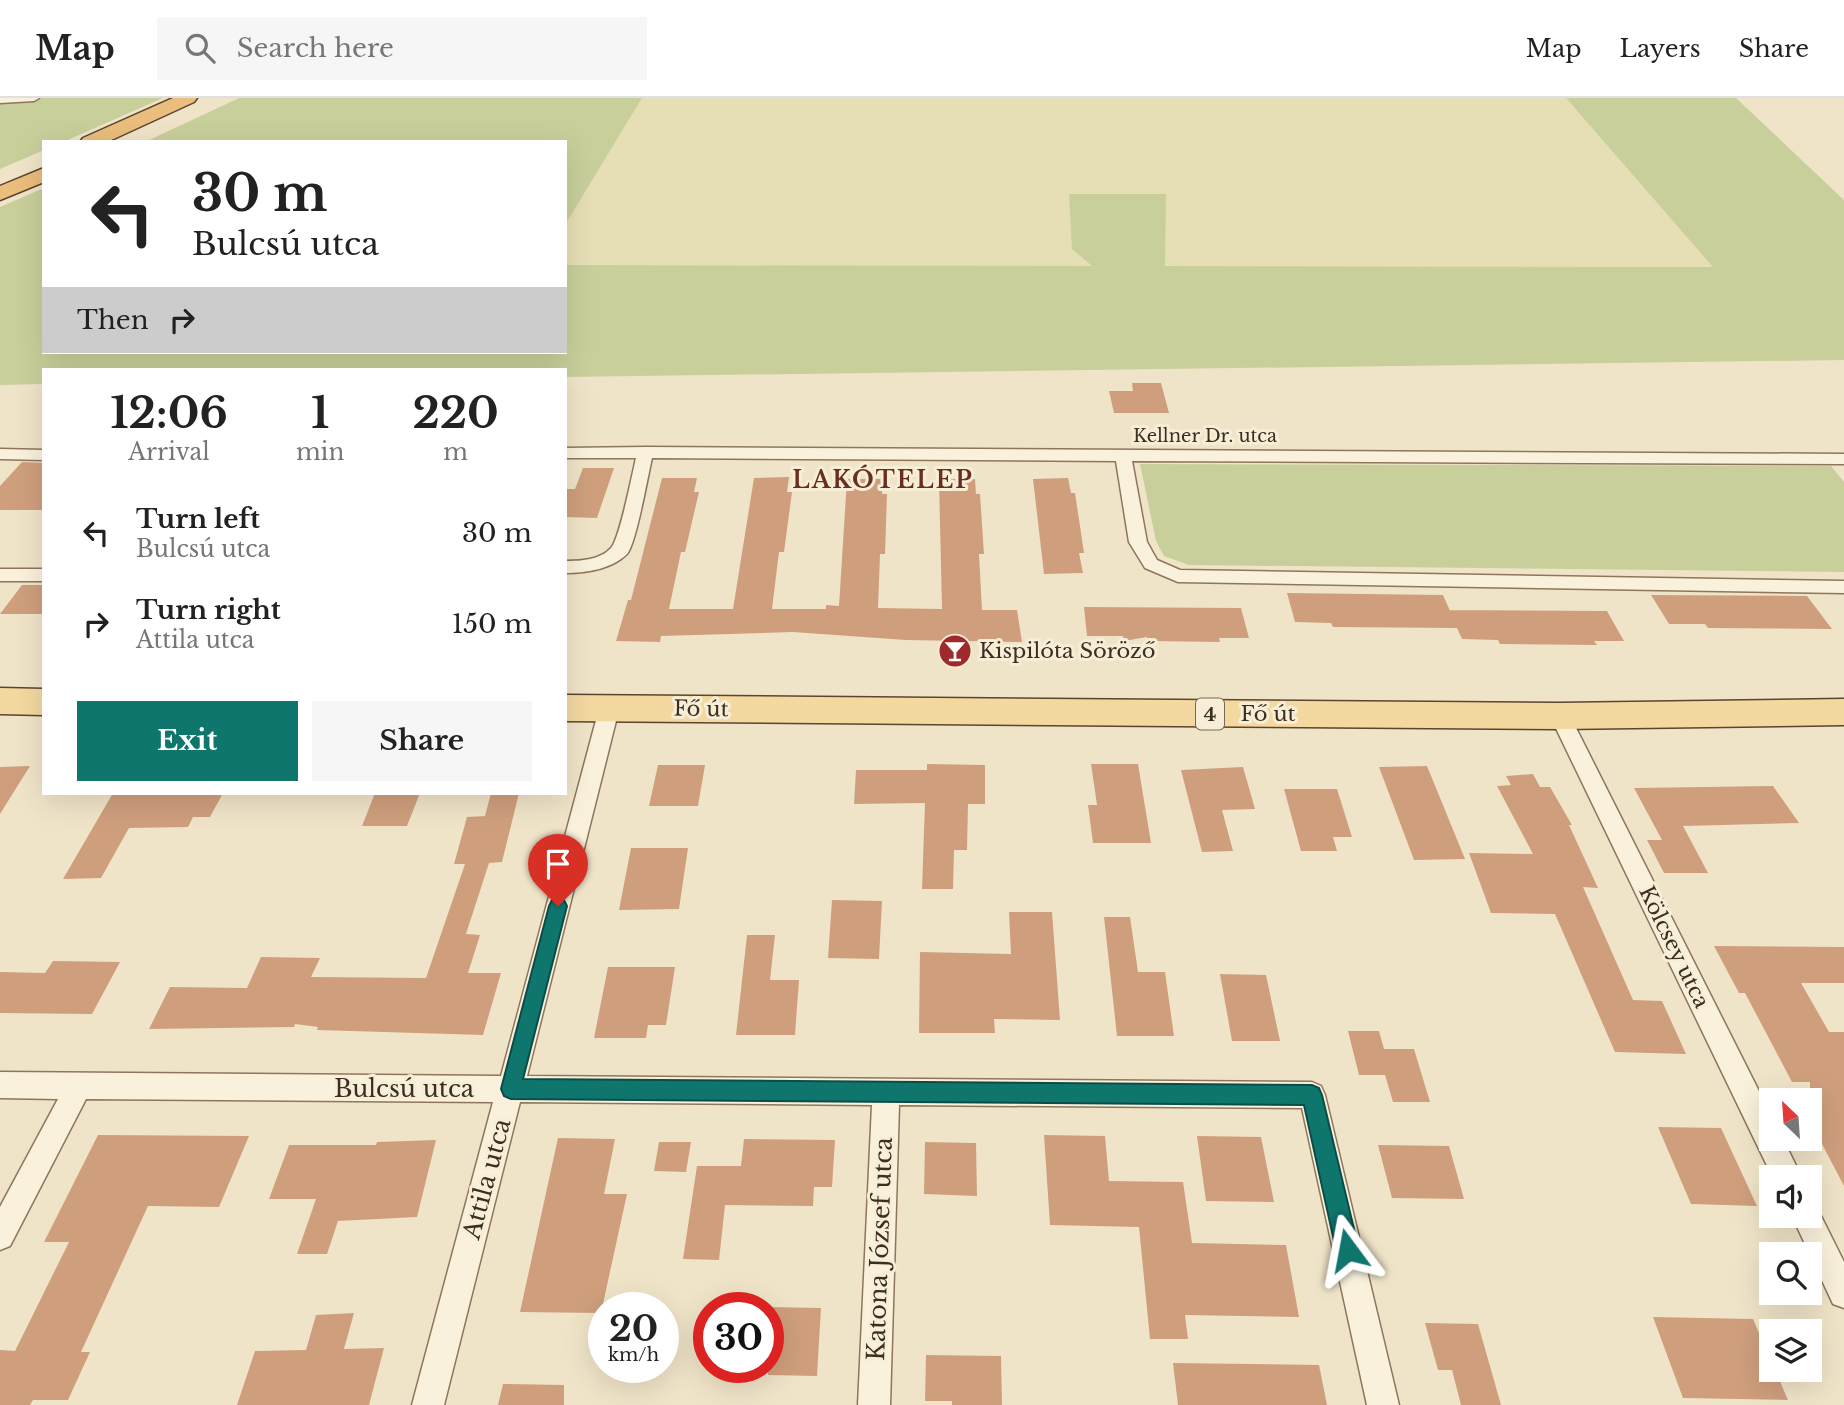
<!DOCTYPE html>
<html lang="en">
<head>
<meta charset="utf-8">
<style>
	:root { --surface:#fff; --page:#f6f6f6; --text:#222; --muted:#767676; --line:#e0e0e0; --accent:#0f766e }
	body { margin:0; font-family:"Libre Baskerville",serif; background:var(--page); color:var(--text); height:100vh; display:flex; flex-direction:column; font-size:26px; white-space:nowrap }
	* { box-sizing:border-box; margin:0 }
	p { font-size:23px; color:var(--muted) }
	.icon { flex:none; width:38px; height:38px; fill:none; stroke:currentColor; stroke-width:2; stroke-linecap:round; stroke-linejoin:round }
	.map { position:relative; flex:1; overflow:hidden }
	.panel { position:absolute; left:42px; top:270px; width:525px; height:427px; display:flex; flex-direction:column; background:var(--surface); border-radius:0px; box-shadow:0 7px 28px #0002 }
	.panel>* { flex:none }
	.guide { position:absolute; left:42px; top:42px; width:525px; height:214px; border-radius:0px; box-shadow:0 7px 28px #0002; background:#fff; color:var(--text); overflow:hidden }
	.needle { width:46px; rotate:335deg }
	.tools { position:absolute; left:1759px; top:990px; display:grid; gap:14px }
	.tools a { display:grid; place-items:center; width:63px; height:63px; border-radius:0px; background:var(--surface); box-shadow:0 7px 28px #0002; font-size:35px }
	.speed { position:absolute; left:588px; top:1194px; display:flex; gap:14px; font-size:35px; font-weight:700; text-align:center }
	.speed>* { display:grid; place-content:center; width:91px; height:91px; border-radius:50%; background:var(--surface); box-shadow:0 7px 28px #0002; line-height:1 }
	.speed small { font-size:18px; font-weight:400 }
	.speed .limit { border:10px solid #d22; background:#fff; color:#111 }
	.pin { position:absolute; display:grid; place-items:center; width:60px; height:60px; color:#fff; margin:-72px -30px; border-radius:50% 50% 50% 0; rotate:-45deg; box-shadow:0 0 7px #0007 }
	.pin .icon { rotate:45deg }
	.me { position:absolute; width:77px; margin:-38px; rotate:347deg; stroke-linejoin:round; filter:drop-shadow(0 0 5px #0008) }
	.turn { display:flex; align-items:center; gap:24px; height:147px; padding:0 35px; font-size:32px }
	.turn .icon { width:91px; height:91px; stroke-width:2.5 }
	.turn b { display:block; font-size:49px; line-height:60px }
	.then { display:flex; align-items:center; height:66px; padding:0 35px; background:#0003; gap:14px; font-size:26px }
	.eta { display:flex; justify-content:space-evenly; align-items:center; height:119px; text-align:center }
	.eta b { font-size:42px; font-weight:800; line-height:49px }
	.primary-button { display:flex; gap:14px; margin-top:auto; padding:14px 35px }
	.primary-button a { flex:1; height:80px; border-radius:0px; background:var(--accent); color:#fff; font-size:28px; font-weight:800; line-height:80px; text-align:center }
	.primary-button a+a { background:var(--page); color:var(--text) }
	ul { padding:0; list-style:none }
	li { display:flex; align-items:center; gap:21px; height:91px; padding:0 35px }
	li div { flex:1 }
	li b { display:block; font-size:26px }
	li em { font-style:normal }
	header { display:flex; align-items:center; gap:42px; box-sizing:border-box; height:98px; padding:0 35px; background:var(--surface); border-bottom:2px solid var(--line) }
	header strong { font-size:33px }
	nav { display:flex; gap:38px; margin-inline-start:auto; font-size:24px }
	.search { width:490px; height:63px; background:var(--page); display:flex; align-items:center; gap:18px; box-sizing:border-box; padding:0 24px; border-radius:0px; color:var(--muted); font-size:26px }
	.map>svg:first-child { display:block }
</style>
</head>
<body>
<header>
<strong>Map</strong>
<div class="search"><svg class="icon" aria-label="search" viewBox="0 0 24 24"><circle cx="10" cy="10" r="6"/><path d="M15 15l6 6"/></svg>Search here</div>
<nav><a>Map</a><a>Layers</a><a>Share</a></nav>
</header>
<div class="map">
<svg width="1844" height="1307" viewBox="0 0 1844 1307">
	<rect width="100%" height="100%" fill="#f0e4c8"/>
	<path fill="#e6deb5" d="M642,0H1566L1714,169L1164,168L1165,96L1093,168L565,167V127Z"/>
	<path fill="#c9cf9b" d="M0,0H163L63,44H44V52L0,71Z
		M239,0H642L565,127V44H145Z
		M1566,0H1736L1844,102V262L565,279V271H44V286L0,287V109L44,90V254H565V167L1092,168L1072,151L1069,96H1166L1165,168L1713,169Z
		M1140,366L1831,368L1844,384V474L1189,467L1164,458L1156,443Z"/>
	<path fill="#cf9f7d" d="M1132,285H1161L1169,315H1114L1109,293H1133Z
		M22,364L44,365V412H0V388Z
		M583,370H614L597,420L565,419V391H575Z
		M789,379L787,394H792L784,454H779L772,511H826V507L839,508L847,381H883L882,396H887L885,456H880L878,510L942,511L939,381H975L976,396H980L984,456H979L982,512H1017L1022,544L906,542L793,534L661,538L660,544L616,543L628,502H631L662,380H697L694,394H699L685,454H681L669,511H733L754,380Z
		M1068,380L1071,395H1075L1084,455H1079L1083,475L1044,476L1033,381Z
		M22,487H44V516H0Z
		M1287,495L1443,497L1451,515L1449,512L1607,513L1624,543H1594L1597,547L1500,546L1498,542L1462,541L1457,530L1333,529L1331,525L1295,524Z
		M1651,497L1807,498L1832,531L1708,530L1705,526H1669Z
		M1084,509L1241,510L1249,540H1219L1220,544L1148,543L1147,539L1124,543L1123,538H1087Z
		M927,666L985,667V706H968L967,752H954L953,791H922L925,705L854,706L856,672H927Z
		M1091,666H1138L1151,745H1093L1088,707H1097Z
		M658,667H705L698,708H649Z
		M30,668L0,716V669Z
		M1427,668L1465,761L1414,762L1379,669Z
		M1243,669L1255,711L1222,712L1233,753L1202,754L1181,672Z
		M1533,676L1540,689H1550L1572,727H1569L1598,790L1583,789L1633,902L1662,903L1686,956L1615,954L1555,816L1491,815L1469,755L1533,756L1497,688L1511,687L1506,678Z
		M1773,688L1799,725L1683,728L1708,775H1664L1647,742H1662L1634,690Z
		M1284,691H1337L1352,739H1333L1337,753H1301Z
		M113,695H223L210,719H193L188,729L129,730L101,780L63,781Z
		M375,695H420L407,728H362Z
		M491,695H519L502,764L489,765L466,836L480,837L468,875H501L483,937L317,932L318,929L295,926L294,929L149,931L170,889L247,890L261,859L320,860L311,879L426,880L465,766H454L467,719L485,718Z
		M631,750H688L679,811L619,812Z
		M832,802L882,803L879,861L828,860Z
		M1009,814H1052L1060,922L994,921L995,935H919L920,854L1011,856Z
		M1104,819H1130L1138,874H1165L1174,938H1117Z
		M747,837H775L770,882H799L795,937H736Z
		M1714,848L1844,849V885H1801L1829,934H1844V1088L1810,1023V984H1792L1745,895H1739Z
		M53,863L120,864L92,916L0,915V874L45,875Z
		M608,869H675L666,927H648L646,940H594Z
		M1220,876L1266,877L1280,943H1232Z
		M1348,933H1379L1384,951H1414L1430,1004H1393L1385,977H1359Z
		M1658,1029L1721,1030L1757,1108L1691,1106Z
		M98,1037L249,1038L219,1109L148,1108L81,1254H90L68,1302H33L30,1307H0V1252L15,1253L69,1144H44Z
		M1044,1037L1105,1038L1109,1083L1183,1084L1192,1145L1286,1147L1299,1219L1185,1217L1188,1241H1150L1139,1129L1050,1127Z
		M1197,1038L1261,1039L1274,1104L1206,1103Z
		M558,1040L615,1041L604,1096H627L601,1215L520,1214Z
		M744,1041L835,1042L832,1089H814L813,1108L725,1107L719,1162L683,1161L697,1068H741Z
		M436,1042L417,1119L338,1123L327,1156H297L316,1101H269L289,1047H376L377,1044Z
		M659,1044H691L686,1074L654,1073Z
		M925,1044L976,1045L977,1098L924,1096Z
		M1378,1047L1449,1048L1464,1101L1392,1100Z
		M768,1209L821,1210L817,1278L768,1277Z
		M354,1215L344,1251L384,1250L369,1307H237L255,1253L306,1252L316,1217Z
		M1653,1219L1753,1221L1771,1263V1272H1775L1788,1302L1683,1300Z
		M1425,1225L1478,1226L1501,1307H1461L1452,1272H1438Z
		M926,1257L1001,1258L1002,1307H952V1303H925Z
		M1173,1265L1319,1267L1327,1307H1178Z
		M503,1286L564,1287V1307H498Z"/>
	<g fill="none" stroke-linecap="round" stroke-linejoin="round">
		<defs>
			<path id="minor" d="M0,0H39L34,3L0,5Z
				M646,349L1844,356V366L1132,363L1147,444L1157,462L1180,472L1844,483V495L1178,484L1145,470L1129,444L1116,363L652,360C648,377 636,446 627,456C612,471 586,475 565,475V463C581,463 600,462 611,450C620,440 632,377 636,360H565V350Z
				M0,351L44,352V362L0,361Z
				M0,471H44V483H0Z
				M609,603L616,606L619,611L527,978L1312,984L1321,988L1325,997L1399,1307H1367L1302,1010L899,1007L890,1307H858L872,1007L520,1004L444,1307H412L493,1004L86,1001L10,1148L0,1152V1109L58,1001L0,1000V974L501,978L599,611L602,606Z
				M1560,610L1567,612L1570,618L1771,1017V1041H1783L1802,1080H1773L1550,618L1553,612Z
				M1810,1105L1816,1108L1844,1164V1210L1833,1206L1792,1118H1810Z"/>
			<path id="primary" d="M0,590L44,591V617L0,616Z
				M565,597L1560,605L1844,601V627L1560,631L565,623Z"/>
			<path id="trunk" d="M173,0H197L194,4L107,44H80L83,40Z
				M44,70V84L0,102V88Z"/>
		</defs>
		<use href="#minor" stroke="#8d765c" stroke-width="3"/>
		<use href="#primary" stroke="#5b4430" stroke-width="3"/>
		<use href="#trunk" stroke="#5b4430" stroke-width="3"/>
		<use href="#minor" fill="#faf1dc" fill-rule="evenodd"/>
		<use href="#primary" fill="#f3d9a0" fill-rule="evenodd"/>
		<use href="#trunk" fill="#eabe7c" fill-rule="evenodd"/>
	</g>
	<path fill="#0f766e" stroke="#0a4d48" stroke-width="2" d="M558,800L564,802L567,808L523,981L1312,987L1319,990L1322,997L1359,1152L1355,1160L1348,1163L1340,1160L1336,1152L1304,1007L511,1001L504,998L501,991L549,808L552,802Z"/>
	<defs>
		<symbol id="bar-disc" viewBox="-11 -11 22 22"><circle r="9.5" fill="#9e2a2b" stroke="#f7eed8"/><path d="M-6-5H6L.8 .8V4.5H3.5V6h-7V4.5H-.8V.8Z" fill="#fff"/></symbol>
	</defs>
	<g fill-rule="evenodd">
		<use href="#bar-disc" x="936" y="534" width="38" height="38"/>
	</g>
	<g text-anchor="middle" stroke-width="6" stroke-linejoin="round" paint-order="stroke">
		<g font-size="18" fill="#3d2e20" stroke="#f7eed8">
			<text x="1205" y="344">Kellner Dr. utca</text>
		</g>
		<rect fill="#f7eed8" stroke="#756857" stroke-width="2" x="1196" y="600.5" width="28" height="31" rx="5"/>
		<g font-size="19" font-weight="bold" fill="#3d2e20">
			<text x="1210" y="623">4</text>
		</g>
		<g font-size="21" fill="#3d2e20" stroke="#f7eed8" text-anchor="start">
			<text x="979" y="560">Kispilóta Söröző</text>
		</g>
		<g font-size="21" fill="#3d2e20" stroke="#f7eed8">
			<text transform="translate(701 611) rotate(1)" y="7">Fő út</text>
			<text x="1268" y="623">Fő út</text>
			<text transform="translate(1674 849) rotate(64)" y="7">Kölcsey utca</text>
		</g>
		<g font-size="23" font-weight="bold" letter-spacing="2" fill="#6b2e1e" stroke="#f7eed8">
			<text x="883" y="390">LAKÓTELEP</text>
		</g>
		<g font-size="24" fill="#3d2e20" stroke="#f7eed8">
			<text x="404" y="999">Bulcsú utca</text>
			<text transform="translate(487 1081) rotate(-75)" y="8">Attila utca</text>
			<text transform="translate(880 1151) rotate(-88)" y="8">Katona József utca</text>
		</g>
	</g>
</svg>
<div class="tools">
<a><svg class="needle" viewBox="-14 -14 28 28"><path d="M0-13l5 13h-10z" fill="#e53935"/><path d="M0 13l5-13h-10z" fill="#767676"/></svg></a>
<a><svg class="icon" aria-label="sound" viewBox="0 0 24 24"><path d="M4 9h4l5-4v14l-5-4H4zM17 9q2 3 0 6"/></svg></a>
<a><svg class="icon" aria-label="search" viewBox="0 0 24 24"><circle cx="10" cy="10" r="6"/><path d="M15 15l6 6"/></svg></a>
<a><svg class="icon" aria-label="layers" viewBox="0 0 24 24"><path d="M12 4l9 5-9 5-9-5zM3 14l9 5 9-5"/></svg></a>
</div>
<div class="speed"><div>20<small>km/h</small></div><div class="limit">30</div></div>
<div class="pin" style="left:558px;top:808px;background:#d93025"><svg class="icon" aria-label="arrive" viewBox="0 0 24 24"><path d="M6 21V4h12l-3 4 3 4H6"/></svg></div>
<svg class="me" style="left:1348px;top:1152px" viewBox="-20 -20 40 40"><path d="M0-17L14 15 0 8-14 15z" fill="#0f766e" stroke="#fff" stroke-width="4"/></svg>
<div class="guide">
<div class="turn"><svg class="icon" aria-label="left" viewBox="0 0 24 24"><path d="M17 20v-9H6M10 6l-5 5 5 5"/></svg><div><b>30 m</b>Bulcsú utca</div></div>
<div class="then">Then<svg class="icon" aria-label="right" viewBox="0 0 24 24"><path d="M7 20v-9h11M14 6l5 5-5 5"/></svg></div>
</div>
<section class="panel">
<div class="eta">
<div><b>12:06</b><p>Arrival</p></div>
<div><b>1</b><p>min</p></div>
<div><b>220</b><p>m</p></div>
</div>
<ul>
<li><svg class="icon" aria-label="left" viewBox="0 0 24 24"><path d="M17 20v-9H6M10 6l-5 5 5 5"/></svg><div><b>Turn left</b><p>Bulcsú utca</p></div><em>30 m</em></li>
<li><svg class="icon" aria-label="right" viewBox="0 0 24 24"><path d="M7 20v-9h11M14 6l5 5-5 5"/></svg><div><b>Turn right</b><p>Attila utca</p></div><em>150 m</em></li>
</ul>
<div class="primary-button"><a>Exit</a><a>Share</a></div>
</section>
</div>
</body>
</html>
